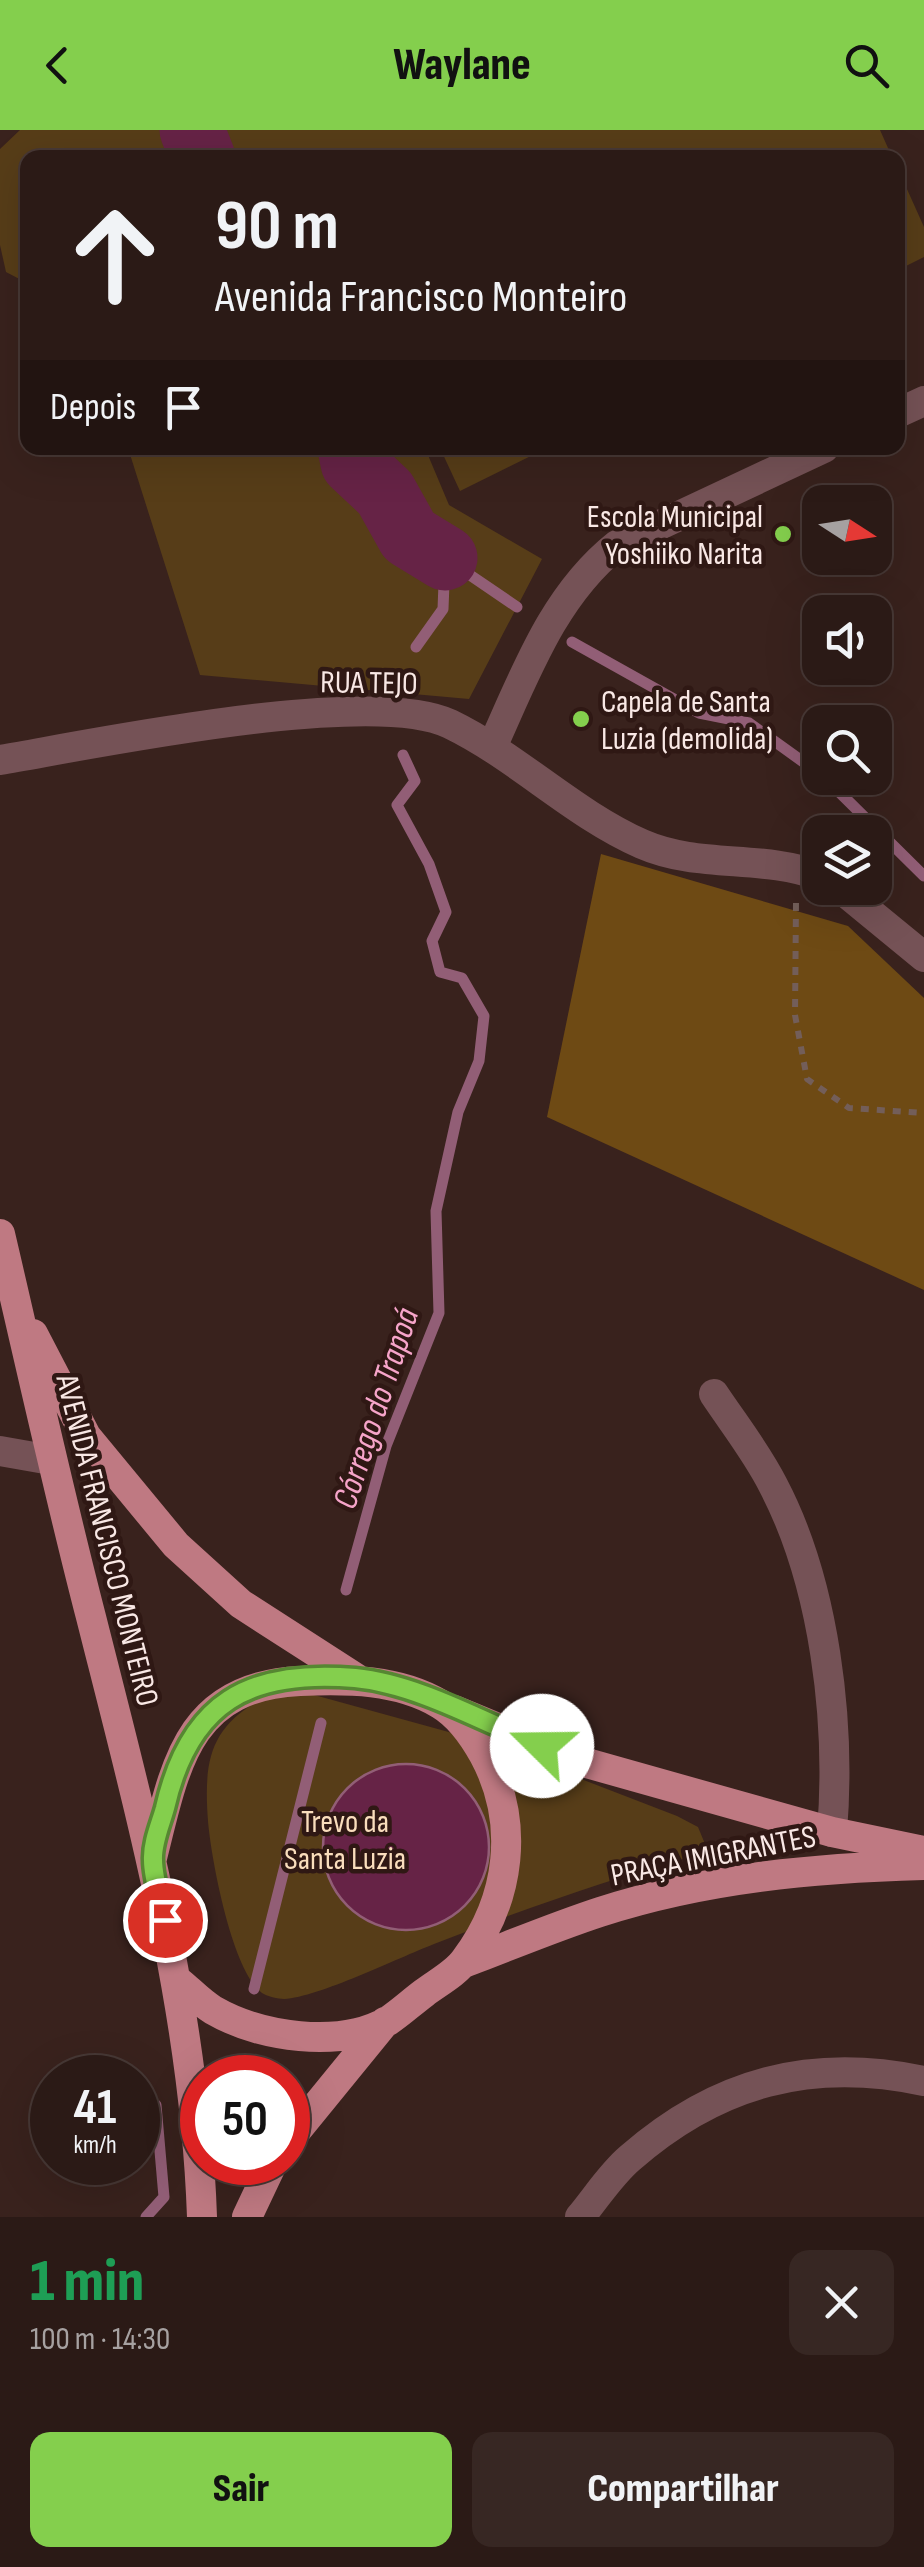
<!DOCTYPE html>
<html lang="pt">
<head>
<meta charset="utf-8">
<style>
	:root { --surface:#2b1a16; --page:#372723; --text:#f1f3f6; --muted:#a6a1a1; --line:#473835; --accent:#84cf4d }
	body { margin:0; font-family:"Sofia Sans Condensed",sans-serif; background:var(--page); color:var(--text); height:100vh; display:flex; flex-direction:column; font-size:38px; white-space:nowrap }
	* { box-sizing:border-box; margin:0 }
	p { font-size:32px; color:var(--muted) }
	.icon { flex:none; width:55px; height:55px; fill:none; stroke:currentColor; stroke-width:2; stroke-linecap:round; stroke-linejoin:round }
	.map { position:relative; height:2087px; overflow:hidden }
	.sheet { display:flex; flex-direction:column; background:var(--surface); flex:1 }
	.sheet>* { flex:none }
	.top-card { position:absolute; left:20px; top:20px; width:885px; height:305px; border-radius:20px; box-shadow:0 10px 40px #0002,0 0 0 2px var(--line); background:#2b1a16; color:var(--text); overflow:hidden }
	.needle { width:65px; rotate:102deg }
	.buttons { position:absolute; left:802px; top:355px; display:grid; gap:20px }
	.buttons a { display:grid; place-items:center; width:90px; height:90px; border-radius:20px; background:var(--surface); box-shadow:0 10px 40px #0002,0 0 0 2px var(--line); font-size:50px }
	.speed { position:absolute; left:30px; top:1925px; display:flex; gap:20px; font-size:50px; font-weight:700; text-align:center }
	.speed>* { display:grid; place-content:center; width:130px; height:130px; border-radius:50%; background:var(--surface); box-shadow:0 10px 40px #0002,0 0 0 2px var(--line); line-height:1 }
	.speed small { font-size:25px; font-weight:400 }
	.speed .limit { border:15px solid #d22; background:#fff; color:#111 }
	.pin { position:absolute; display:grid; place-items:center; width:85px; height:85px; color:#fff; margin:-42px; border:5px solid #fff; border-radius:50%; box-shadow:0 2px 10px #0007 }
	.me { position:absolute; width:110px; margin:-55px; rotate:292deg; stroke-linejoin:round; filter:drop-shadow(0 0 8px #0008) }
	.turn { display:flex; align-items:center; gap:35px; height:210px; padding:0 30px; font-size:45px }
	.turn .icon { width:130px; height:130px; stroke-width:2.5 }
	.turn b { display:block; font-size:70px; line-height:85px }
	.then { display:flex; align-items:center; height:95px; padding:0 30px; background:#0003; gap:20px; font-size:38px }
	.round { display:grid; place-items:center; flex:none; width:105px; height:105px; border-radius:20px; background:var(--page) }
	.head { display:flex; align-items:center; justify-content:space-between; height:170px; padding:0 30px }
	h1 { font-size:60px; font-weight:800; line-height:75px; color:#1e9e55 }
	.button { display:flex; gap:20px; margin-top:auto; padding:20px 30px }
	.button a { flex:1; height:115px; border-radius:20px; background:var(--accent); color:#111; font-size:40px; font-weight:800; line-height:115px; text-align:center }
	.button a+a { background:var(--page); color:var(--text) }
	header { display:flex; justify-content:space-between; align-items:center; height:130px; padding:0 30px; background:var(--accent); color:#111; font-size:45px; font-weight:800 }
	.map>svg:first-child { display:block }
</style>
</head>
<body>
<header><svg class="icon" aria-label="back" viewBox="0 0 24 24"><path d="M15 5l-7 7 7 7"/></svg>Waylane<svg class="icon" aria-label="search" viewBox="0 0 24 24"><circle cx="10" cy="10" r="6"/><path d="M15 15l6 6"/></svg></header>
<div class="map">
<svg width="924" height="2087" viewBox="0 0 924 2087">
	<rect width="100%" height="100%" fill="#39221d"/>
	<path fill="#573d18" d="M20,0H880L892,27L28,28L27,153L6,142L0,115V19Z
		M898,39L924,97V127L898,140Z
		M128,318H425L449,375L542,429L469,569L200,545Z
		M440,318H547L460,361Z
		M274,1562L307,1563L485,1612L677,1686L698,1697L705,1714L694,1726C606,1750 519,1781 434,1814C398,1828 319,1867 284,1869C279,1869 266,1866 262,1863C232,1841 211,1728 208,1691C203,1624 212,1593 274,1562Z"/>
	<path fill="#6e4a14" d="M601,724L848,796L924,868V1160L547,987Z"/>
	<path fill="#662346" stroke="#925e76" stroke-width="2.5" d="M323 1717a83 83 0 1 1 166 0a83 83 0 1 1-166 0Z"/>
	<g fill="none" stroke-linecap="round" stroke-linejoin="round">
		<path stroke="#925e76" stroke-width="11" d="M219,28V0
			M445,428L517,477
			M572,512L699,583L749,593L820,644
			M416,517L443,479L445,428
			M825,648L924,746
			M346,1460L386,1316L439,1183L436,1081L458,982L479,931L484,886L462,848L440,842L432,811L446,782L429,734L397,675L415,651L403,625
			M254,1859L321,1593
			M146,2087L164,2067L156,1975"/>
		<path stroke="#662346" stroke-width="65" d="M192,0L203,28
			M350,318L353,333L385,363L409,406L445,428"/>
		<path stroke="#735e59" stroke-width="6" stroke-dasharray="8 8" stroke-linecap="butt" d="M796,773L795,885L807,949L849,978L924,983"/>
		<path stroke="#755256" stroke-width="30" d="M898,283L924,271
			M492,617C525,545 553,466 617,415L824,318
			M0,630C94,614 371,556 450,594C518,627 572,683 642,714C699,739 762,724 820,746
			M840,758L924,827
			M714,1264C734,1294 757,1323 773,1355C825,1454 841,1592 832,1702
			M0,1321L51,1330
			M580,2087C596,2068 611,2044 630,2028C717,1952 811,1927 924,1951"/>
		<path stroke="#bf7982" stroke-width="30" d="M0,1104C30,1232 58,1360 91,1487C141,1685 195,1882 202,2087
			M33,1204L86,1306L176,1415L241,1474L356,1548
			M454,1580L576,1630L832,1702L924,1721
			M152,1728C175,1636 187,1556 300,1551C347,1549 398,1549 440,1574C460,1586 473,1605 484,1625C520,1692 511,1769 465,1830C456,1843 437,1853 424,1863C412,1872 400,1883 388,1891C339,1919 260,1907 213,1880C200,1872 189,1860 178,1851
			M464,1833C509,1816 554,1797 600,1782C705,1748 814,1738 924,1735
			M288,2011L385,1892
			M247,2087L273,2032"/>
	</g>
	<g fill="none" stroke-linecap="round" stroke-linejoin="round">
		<defs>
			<path id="route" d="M165,1790C161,1771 153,1749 153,1730C152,1713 161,1693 165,1678C189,1572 249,1539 355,1548C418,1554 485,1593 542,1616"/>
		</defs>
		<use href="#route" stroke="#568732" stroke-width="25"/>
		<use href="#route" stroke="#84cf4d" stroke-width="18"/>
	</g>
	<g fill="#84cf4d" stroke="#2f1814" stroke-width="4">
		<circle cx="783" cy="404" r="10"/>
		<circle cx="581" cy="589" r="10"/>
	</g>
	<g text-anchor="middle" stroke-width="9" stroke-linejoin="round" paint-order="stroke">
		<g font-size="32" fill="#f9e8e5" stroke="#2f1814" text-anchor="end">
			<text x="763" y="397">Escola Municipal<tspan x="763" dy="37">Yoshiiko Narita</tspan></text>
			<text x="601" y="582" text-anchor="start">Capela de Santa<tspan x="601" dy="37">Luzia (demolida)</tspan></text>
		</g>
		<g font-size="32" fill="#f9e8e5" stroke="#2f1814">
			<text transform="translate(369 552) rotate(1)" y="11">RUA TEJO</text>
			<text transform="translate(108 1410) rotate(76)" y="11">AVENIDA FRANCISCO MONTEIRO</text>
			<text transform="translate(713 1725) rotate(-11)" y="11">PRAÇA IMIGRANTES</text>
		</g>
		<g font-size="32" fill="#f9ddbc" stroke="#2f1814">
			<text x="345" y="1702">Trevo da<tspan x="345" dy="37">Santa Luzia</tspan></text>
		</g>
		<g font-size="35" font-style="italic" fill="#f6a4c9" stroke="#2f1814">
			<text transform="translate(375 1278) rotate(-72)" y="12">Córrego do Trapoá</text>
		</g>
	</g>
</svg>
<div class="buttons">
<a><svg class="needle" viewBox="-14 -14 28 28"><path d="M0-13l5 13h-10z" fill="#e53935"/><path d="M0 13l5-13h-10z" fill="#a6a1a1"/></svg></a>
<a><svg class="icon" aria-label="sound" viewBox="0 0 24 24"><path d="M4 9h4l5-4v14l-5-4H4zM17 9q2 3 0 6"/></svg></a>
<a><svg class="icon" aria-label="search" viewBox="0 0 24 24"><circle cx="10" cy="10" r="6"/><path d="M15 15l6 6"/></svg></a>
<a><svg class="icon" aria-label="layers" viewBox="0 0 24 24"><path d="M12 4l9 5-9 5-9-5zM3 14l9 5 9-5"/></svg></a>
</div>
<div class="speed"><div>41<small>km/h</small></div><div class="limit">50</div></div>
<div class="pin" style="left:165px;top:1790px;background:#d93025"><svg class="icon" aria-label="arrive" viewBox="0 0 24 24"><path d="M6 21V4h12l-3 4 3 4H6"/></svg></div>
<svg class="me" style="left:542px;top:1616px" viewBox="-20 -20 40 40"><circle r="19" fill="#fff"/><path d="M0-13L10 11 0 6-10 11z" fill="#84cf4d"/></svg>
<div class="top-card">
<div class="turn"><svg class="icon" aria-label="ahead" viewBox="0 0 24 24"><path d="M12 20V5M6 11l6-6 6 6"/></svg><div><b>90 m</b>Avenida Francisco Monteiro</div></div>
<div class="then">Depois<svg class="icon" aria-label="arrive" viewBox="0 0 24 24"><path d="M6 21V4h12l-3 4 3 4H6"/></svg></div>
</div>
</div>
<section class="sheet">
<div class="head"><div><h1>1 min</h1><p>100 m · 14:30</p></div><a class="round"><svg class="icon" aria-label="close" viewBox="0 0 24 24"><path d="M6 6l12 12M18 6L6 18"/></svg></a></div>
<div class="button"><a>Sair</a><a>Compartilhar</a></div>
</section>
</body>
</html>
